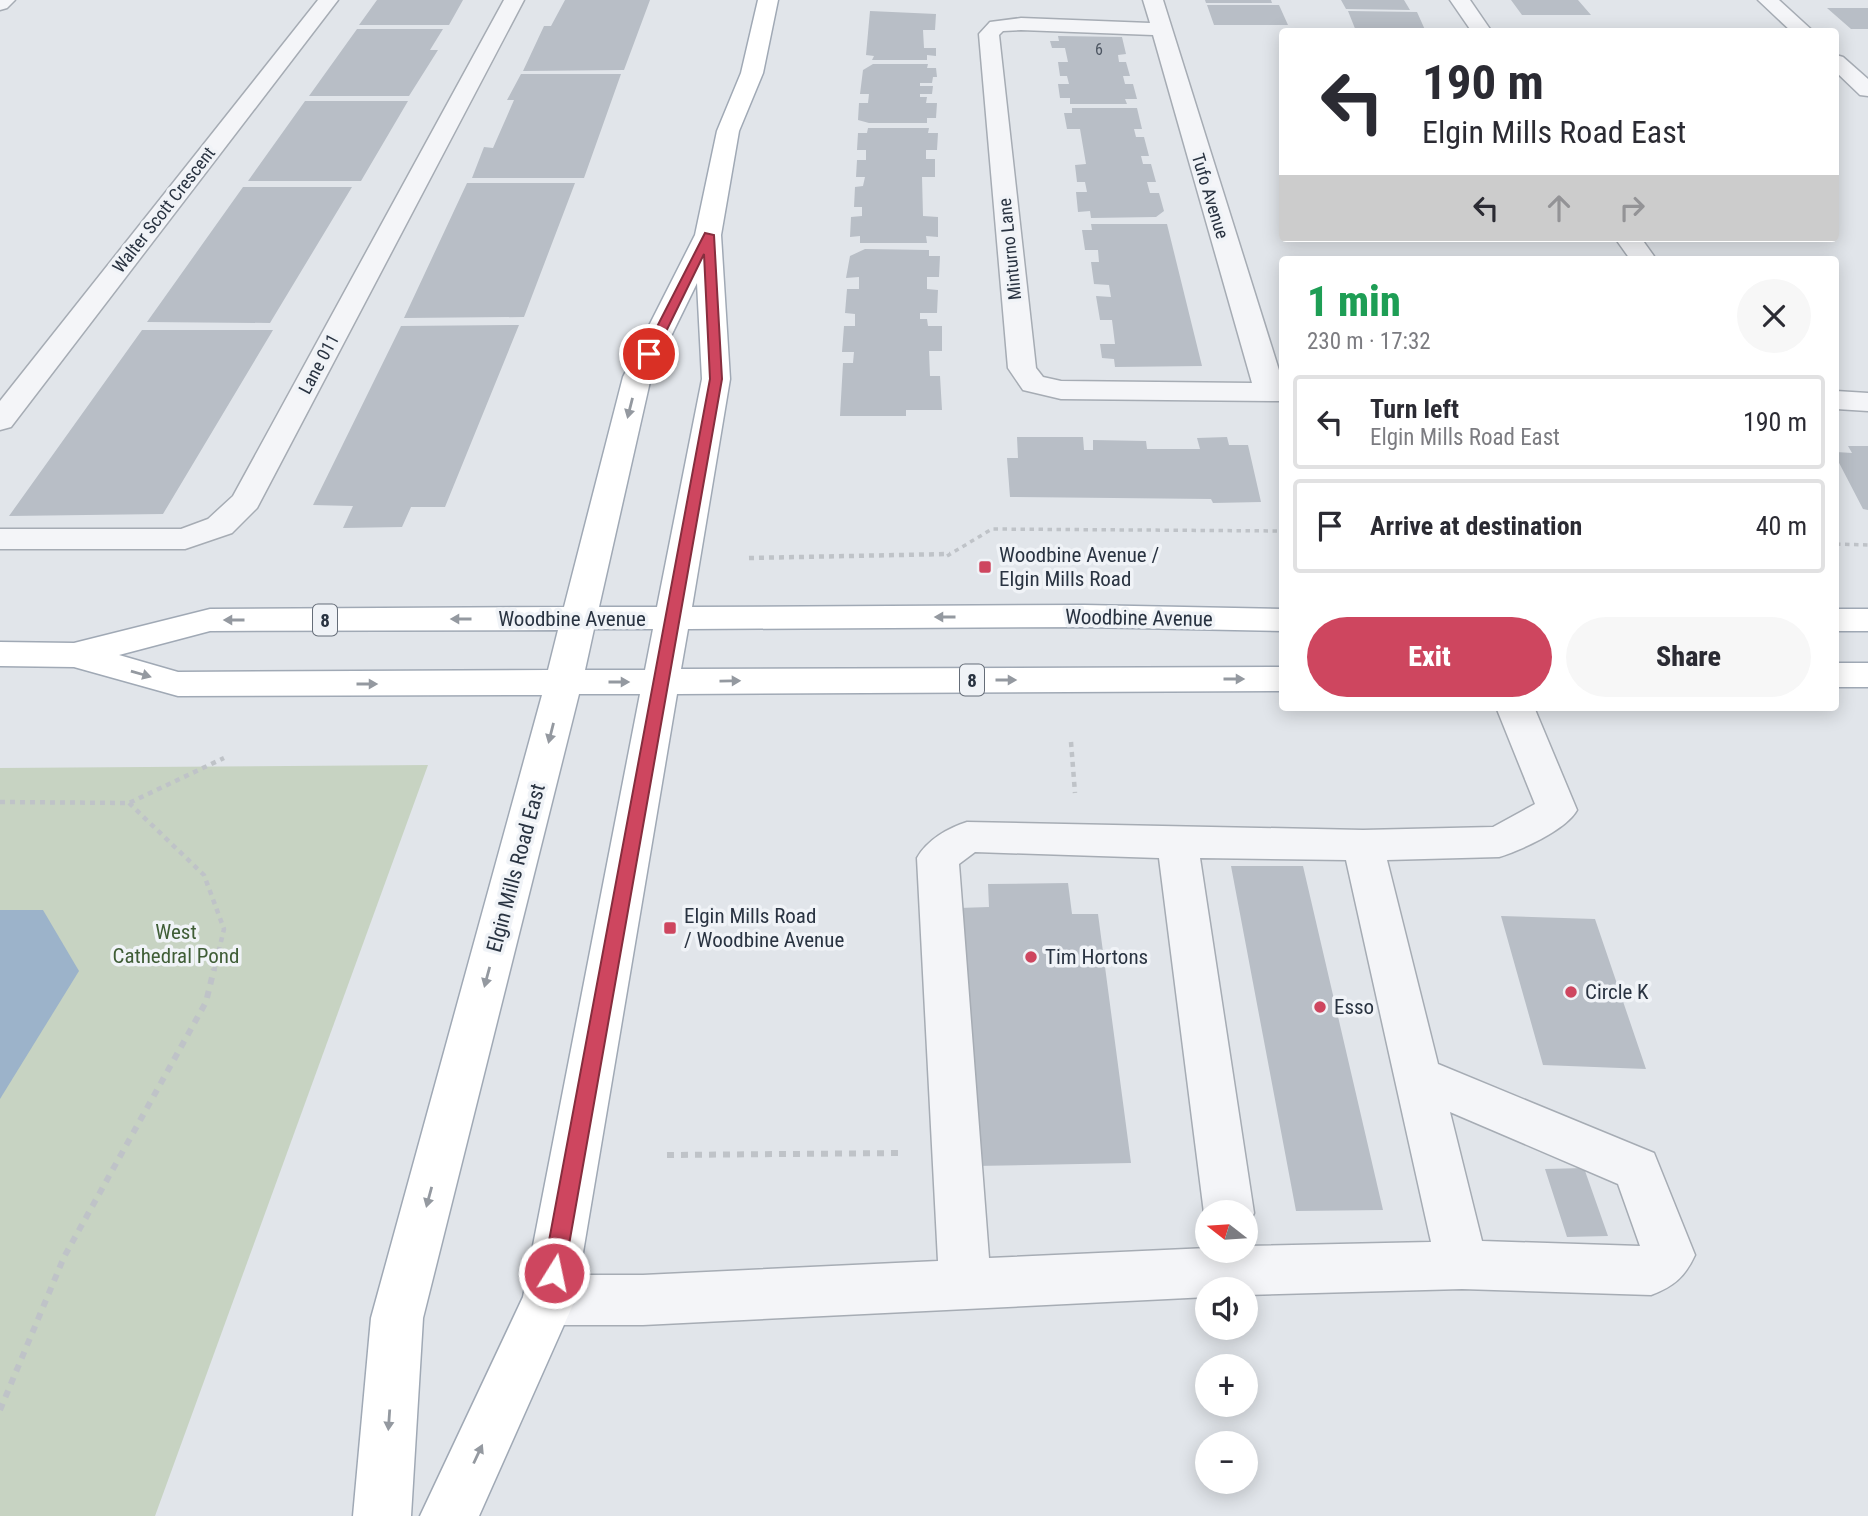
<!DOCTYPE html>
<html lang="en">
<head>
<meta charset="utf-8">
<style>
	:root { --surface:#fff; --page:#f7f7f7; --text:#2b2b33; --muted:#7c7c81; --line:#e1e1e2; --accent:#ce465f }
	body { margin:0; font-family:"Roboto Condensed",sans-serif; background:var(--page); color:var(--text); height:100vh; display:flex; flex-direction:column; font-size:26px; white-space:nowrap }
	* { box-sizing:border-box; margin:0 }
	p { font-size:23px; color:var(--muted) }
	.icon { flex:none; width:38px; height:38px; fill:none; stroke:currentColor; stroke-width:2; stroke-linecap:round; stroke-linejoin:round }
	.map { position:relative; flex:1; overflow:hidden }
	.side { position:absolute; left:1279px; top:256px; width:560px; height:455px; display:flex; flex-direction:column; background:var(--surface); border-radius:7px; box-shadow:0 4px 18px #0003 }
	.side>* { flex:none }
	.guide { position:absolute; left:1279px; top:28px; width:560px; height:214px; border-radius:7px; box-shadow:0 4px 18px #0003; background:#fff; color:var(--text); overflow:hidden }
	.needle { width:46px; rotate:287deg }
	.buttons { position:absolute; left:1195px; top:1200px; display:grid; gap:14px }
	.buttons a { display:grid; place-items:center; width:63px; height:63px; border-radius:50%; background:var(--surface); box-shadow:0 4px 18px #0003; font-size:35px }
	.pin { position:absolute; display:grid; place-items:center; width:60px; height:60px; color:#fff; margin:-30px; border:4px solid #fff; border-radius:50%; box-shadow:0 2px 7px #0007 }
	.me { position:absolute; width:77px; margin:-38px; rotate:10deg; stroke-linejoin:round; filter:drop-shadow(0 0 5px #0008) }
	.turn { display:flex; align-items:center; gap:24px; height:147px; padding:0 28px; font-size:32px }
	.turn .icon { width:91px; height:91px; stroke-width:2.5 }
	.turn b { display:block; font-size:49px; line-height:60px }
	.lanes { display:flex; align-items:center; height:66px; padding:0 28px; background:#0003; justify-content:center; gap:35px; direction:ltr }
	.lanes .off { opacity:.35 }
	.round { display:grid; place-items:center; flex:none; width:74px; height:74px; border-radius:37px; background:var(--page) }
	.overview { display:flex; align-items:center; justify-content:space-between; height:119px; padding:0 28px }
	h1 { font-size:42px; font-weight:800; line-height:52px; color:#1e9e55 }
	.cta { display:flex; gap:14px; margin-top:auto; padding:14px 28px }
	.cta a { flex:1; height:80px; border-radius:42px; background:var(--accent); color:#fff; font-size:28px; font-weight:800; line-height:80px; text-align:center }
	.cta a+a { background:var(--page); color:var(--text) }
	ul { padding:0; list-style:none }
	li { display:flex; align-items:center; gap:21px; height:94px; margin:0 14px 10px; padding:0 14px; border:4px solid var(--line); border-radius:7px }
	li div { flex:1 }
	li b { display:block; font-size:26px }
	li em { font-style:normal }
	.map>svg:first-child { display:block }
</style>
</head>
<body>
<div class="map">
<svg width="1868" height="1516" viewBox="0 0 1868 1516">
	<rect width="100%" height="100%" fill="#e1e5ea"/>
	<path fill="#c7d3c2" d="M428,765L155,1516H0V768Z"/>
	<path fill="#9cb3ca" d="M0,910H43L79,971L0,1099Z"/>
	<path fill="#b8bec6" d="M377,0H463L449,25H359Z
		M565,0H650L624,70L523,71L544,26H551Z
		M1205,0H1271L1272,3H1206Z
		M1341,0H1404L1410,10L1346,9Z
		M1511,0H1578L1591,15H1522Z
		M1207,5H1279L1288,25H1214Z
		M1827,8H1868V29H1851Z
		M870,11L936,14L935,30H923L924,48H936V56L927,55V60H872L874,56L866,55Z
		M1348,11L1417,12L1426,32L1356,31Z
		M357,29H443L430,50H438L409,96H309Z
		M1058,36L1122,37L1126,54L1118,55L1119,62H1126L1130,76H1123L1125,84H1133L1137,99H1125L1127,104H1070V98H1060L1058,84H1069L1067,76H1060L1058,62H1068L1065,48H1052L1050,41H1059Z
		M873,64H928L927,68H936L937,77H933L932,83H920V86H933L932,94H920V97H927L926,103H937L936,118H927V123H869L858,120L859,103H868L869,94H860L863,70Z
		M521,74H621L584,178H472L484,147L493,148L514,100H507Z
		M305,101H408L361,181H248Z
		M1072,108H1137L1142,129H1134L1136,137H1144L1149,156H1141L1143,164H1151L1156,182H1147L1150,193H1159L1164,211L1156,217L1091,218L1090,211L1078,212L1076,192H1087L1085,182H1077L1075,165L1086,164L1080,129H1067L1064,113H1072Z
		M868,128H929L928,133H938L937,150H926V159H935V177H922L923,216L938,217V237L926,236L927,243H860V236L850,237L851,217L862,216V207H854L855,187L863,186L865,177H856L857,160H866V150H857L858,133H867Z
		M467,183H575L524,317L404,318Z
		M243,187H352L270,323L147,322Z
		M1091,224H1167L1202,366L1115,367L1114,359L1102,358L1100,344H1115L1112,320H1100L1096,296L1111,297L1109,285L1094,284L1091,262H1099L1098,250H1085L1082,230H1092Z
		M865,249L929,250V256H940L939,277H927V289L938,290L937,313H920V319H927L928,326H942V351H929L930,376H940L942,410H906V416H840L843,363H853L854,352H842L844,326H855V314L845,313L847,289H859V277L846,278L850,256Z
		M519,325L445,507H411L402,527L343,528L353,506L313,505L401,326Z
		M142,330H273L163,514L9,516Z
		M1017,437H1083L1084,450H1093V440L1146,441L1147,449H1200L1197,438L1227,437L1229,445H1248L1261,502L1213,503L1211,499L1010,497L1007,458H1018Z
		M1848,446H1868V510L1863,509L1836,457V452L1852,453Z
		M1231,866H1303L1383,1210L1296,1211Z
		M1068,883L1072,914H1098L1131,1163L974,1166L959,908L989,907L988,884Z
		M1501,916L1595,919L1646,1069L1543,1065Z
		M1584,1168L1608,1236L1567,1237L1545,1169Z"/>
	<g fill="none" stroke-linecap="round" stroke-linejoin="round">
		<defs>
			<path id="minor" d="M0,0H15L7,8L0,10Z
				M318,0H338L11,427L0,430V401Z
				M504,0H524L257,508L232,533L185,549H0V529H181L208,519L233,496Z
				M1143,0H1163L1283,383V401L1061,399L1023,390L1008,368L979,34L990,22L1021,18L1150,23ZM1021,30L1153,35L1252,383L1061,381L1043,377L1036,368L999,35L1003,31Z
				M1450,0H1470L1492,32H1472Z
				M1758,0H1779L1814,32H1792Z
				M1836,55L1843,57L1868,79V96L1860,95L1836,72Z
				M1615,238H1641L1656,259H1630Z
				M1836,391L1868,393V411L1836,409Z
				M1496,707H1534L1577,810C1566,830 1521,850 1499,857L1387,860L1438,1064L1654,1153L1695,1255C1685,1277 1673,1287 1651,1295L1462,1289L1246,1295V1290H1208V1297L643,1325H549L531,1318L523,1300L531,1282L549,1275H643L938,1261L917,858C927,840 948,828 967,822L1363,830L1493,827L1535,804ZM975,852L1159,858L1204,1213L1208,1221V1213H1246V1230L1254,1213L1200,858L1346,860L1431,1242L1246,1246V1251H1208V1248L989,1258L959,864ZM1450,1112L1618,1184L1640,1246L1482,1241Z"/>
			<path id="major" d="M758,0H778L763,73L739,131L721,235L730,379L692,607L1084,605L1283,609V631L1084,627L688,629L681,669L1283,667V691L677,694L575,1300L479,1516H420L523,1297L640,694H579L423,1318L411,1516H353L371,1318L542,695L178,696L74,667L0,666V642L74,643L210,609L564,607L623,377L695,235L717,131L741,73ZM697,283L702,379L657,607H599L651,377ZM594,629H653L645,670H585ZM558,630L548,670L178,672L119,655L210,631Z
				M1836,609H1868V631H1836Z
				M1836,663H1868V687H1836Z"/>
		</defs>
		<use href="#minor" stroke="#a6acb4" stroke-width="3"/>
		<use href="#major" stroke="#a0a9b5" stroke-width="3"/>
		<path stroke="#bfc3c8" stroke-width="3.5" stroke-dasharray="4.5 4.5" stroke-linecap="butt" d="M1836,544L1868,545
			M947,556L992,529L1283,531"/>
		<path stroke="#bfc3c8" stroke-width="4.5" stroke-dasharray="5 5" stroke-linecap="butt" d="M749,558L950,554
			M1071,742L1075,793
			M0,802L129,803L224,758
			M129,803L204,875L224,929L214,971"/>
		<path stroke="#bfc3c8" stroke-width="6" stroke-dasharray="7 7" stroke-linecap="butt" d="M667,1155L904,1153
			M0,1410L64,1257L206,1002L214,969"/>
		<use href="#minor" fill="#f4f5f8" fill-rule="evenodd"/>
		<use href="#major" fill="#fff" fill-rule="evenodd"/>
	</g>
	<defs><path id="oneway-solid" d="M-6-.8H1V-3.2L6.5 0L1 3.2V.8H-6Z" transform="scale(1.75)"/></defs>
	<g fill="#9499a0">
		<use href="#oneway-solid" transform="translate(630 408) rotate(104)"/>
		<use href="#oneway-solid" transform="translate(945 617) rotate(180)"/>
		<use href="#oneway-solid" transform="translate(461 619) rotate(180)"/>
		<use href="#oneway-solid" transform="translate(234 620) rotate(180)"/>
		<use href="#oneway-solid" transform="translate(141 674) rotate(16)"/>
		<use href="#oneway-solid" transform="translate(1234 679)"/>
		<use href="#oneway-solid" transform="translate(1006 680)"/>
		<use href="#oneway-solid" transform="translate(730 681) rotate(-1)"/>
		<use href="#oneway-solid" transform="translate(619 682)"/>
		<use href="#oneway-solid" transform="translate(367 684)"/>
		<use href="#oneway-solid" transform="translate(551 733) rotate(104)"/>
		<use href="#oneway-solid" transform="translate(487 977) rotate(105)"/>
		<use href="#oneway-solid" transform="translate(429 1197) rotate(105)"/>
		<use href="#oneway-solid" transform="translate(389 1420) rotate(94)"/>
		<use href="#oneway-solid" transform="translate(478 1454) rotate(-65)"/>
	</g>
	<path fill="#ce465f" stroke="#862e3e" stroke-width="2" d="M705,233L714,235L722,379L564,1273L561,1281L554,1284L546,1281L543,1273L710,379L704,254L655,354L649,357L643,354Z"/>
	<g fill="#ce465f" stroke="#f0f3f7" stroke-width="2.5">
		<rect x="978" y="560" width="14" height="14" rx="3.5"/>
		<rect x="663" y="921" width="14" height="14" rx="3.5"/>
		<circle cx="1031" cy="957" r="7"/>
		<circle cx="1571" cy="992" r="7"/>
		<circle cx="1320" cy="1007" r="7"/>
	</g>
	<g text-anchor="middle" stroke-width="7" stroke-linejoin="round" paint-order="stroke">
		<g font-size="16" fill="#4d5662">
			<text x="1099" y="55">6</text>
		</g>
		<g font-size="18" fill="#293341" stroke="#f0f3f7">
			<text transform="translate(1210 196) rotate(73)" y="6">Tufo Avenue</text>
			<text transform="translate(164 210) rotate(-52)" y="6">Walter Scott Crescent</text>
			<text transform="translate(1010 249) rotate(-96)" y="6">Minturno Lane</text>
			<text transform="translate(319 364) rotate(-62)" y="6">Lane 011</text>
		</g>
		<g fill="#f0f3f7" stroke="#656d78" stroke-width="2">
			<rect x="313" y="604.5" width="24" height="31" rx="5"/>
			<rect x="960" y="664.5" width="24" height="31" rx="5"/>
		</g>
		<g font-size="19" font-weight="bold" fill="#293341">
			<text x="325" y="627">8</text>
			<text x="972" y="687">8</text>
		</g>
		<g font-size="21" fill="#293341" stroke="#f0f3f7" text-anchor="start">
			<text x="999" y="562">Woodbine Avenue /<tspan x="999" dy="24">Elgin Mills Road</tspan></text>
			<text x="684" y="923">Elgin Mills Road<tspan x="684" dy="24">/ Woodbine Avenue</tspan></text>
			<text x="1045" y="964">Tim Hortons</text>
			<text x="1585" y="999">Circle K</text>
			<text x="1334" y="1014">Esso</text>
		</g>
		<g font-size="21" fill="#293341" stroke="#f0f3f7">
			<text transform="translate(1139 618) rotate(1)" y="7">Woodbine Avenue</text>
			<text x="572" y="626">Woodbine Avenue</text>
			<text transform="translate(516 868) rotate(-75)" y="7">Elgin Mills Road East</text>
		</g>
		<g font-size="21" fill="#3f5d36" stroke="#f0f3f7">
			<text x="176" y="939">West<tspan x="176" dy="24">Cathedral Pond</tspan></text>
		</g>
	</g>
</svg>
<div class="buttons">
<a><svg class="needle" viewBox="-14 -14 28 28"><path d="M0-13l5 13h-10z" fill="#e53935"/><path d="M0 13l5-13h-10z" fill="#7c7c81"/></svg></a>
<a><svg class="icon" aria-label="sound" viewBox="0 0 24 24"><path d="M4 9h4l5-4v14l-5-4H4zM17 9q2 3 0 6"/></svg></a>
<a>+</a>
<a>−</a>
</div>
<div class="pin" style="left:649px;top:354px;background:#d93025"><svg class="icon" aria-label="arrive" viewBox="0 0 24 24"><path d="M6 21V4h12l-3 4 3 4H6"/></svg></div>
<svg class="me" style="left:554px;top:1273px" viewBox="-20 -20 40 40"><circle r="17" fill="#ce465f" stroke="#fff" stroke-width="3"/><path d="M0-11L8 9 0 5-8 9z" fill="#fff"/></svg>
<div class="guide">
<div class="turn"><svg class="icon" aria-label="left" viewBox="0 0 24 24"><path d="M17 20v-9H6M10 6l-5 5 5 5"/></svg><div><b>190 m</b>Elgin Mills Road East</div></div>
<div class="lanes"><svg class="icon" aria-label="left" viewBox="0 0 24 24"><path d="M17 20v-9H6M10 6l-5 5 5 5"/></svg><svg class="icon off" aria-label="ahead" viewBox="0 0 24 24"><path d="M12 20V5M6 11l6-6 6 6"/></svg><svg class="icon off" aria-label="right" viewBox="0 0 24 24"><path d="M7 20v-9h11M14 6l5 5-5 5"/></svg></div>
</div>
<section class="side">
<div class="overview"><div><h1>1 min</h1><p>230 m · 17:32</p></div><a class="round"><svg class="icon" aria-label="close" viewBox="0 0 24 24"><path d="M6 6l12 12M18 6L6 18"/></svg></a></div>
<ul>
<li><svg class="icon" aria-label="left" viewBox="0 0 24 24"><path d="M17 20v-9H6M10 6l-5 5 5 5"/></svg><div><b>Turn left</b><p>Elgin Mills Road East</p></div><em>190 m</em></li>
<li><svg class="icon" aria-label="arrive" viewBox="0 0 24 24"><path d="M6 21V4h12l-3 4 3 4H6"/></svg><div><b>Arrive at destination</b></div><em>40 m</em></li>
</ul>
<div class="cta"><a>Exit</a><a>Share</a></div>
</section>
</div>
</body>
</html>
